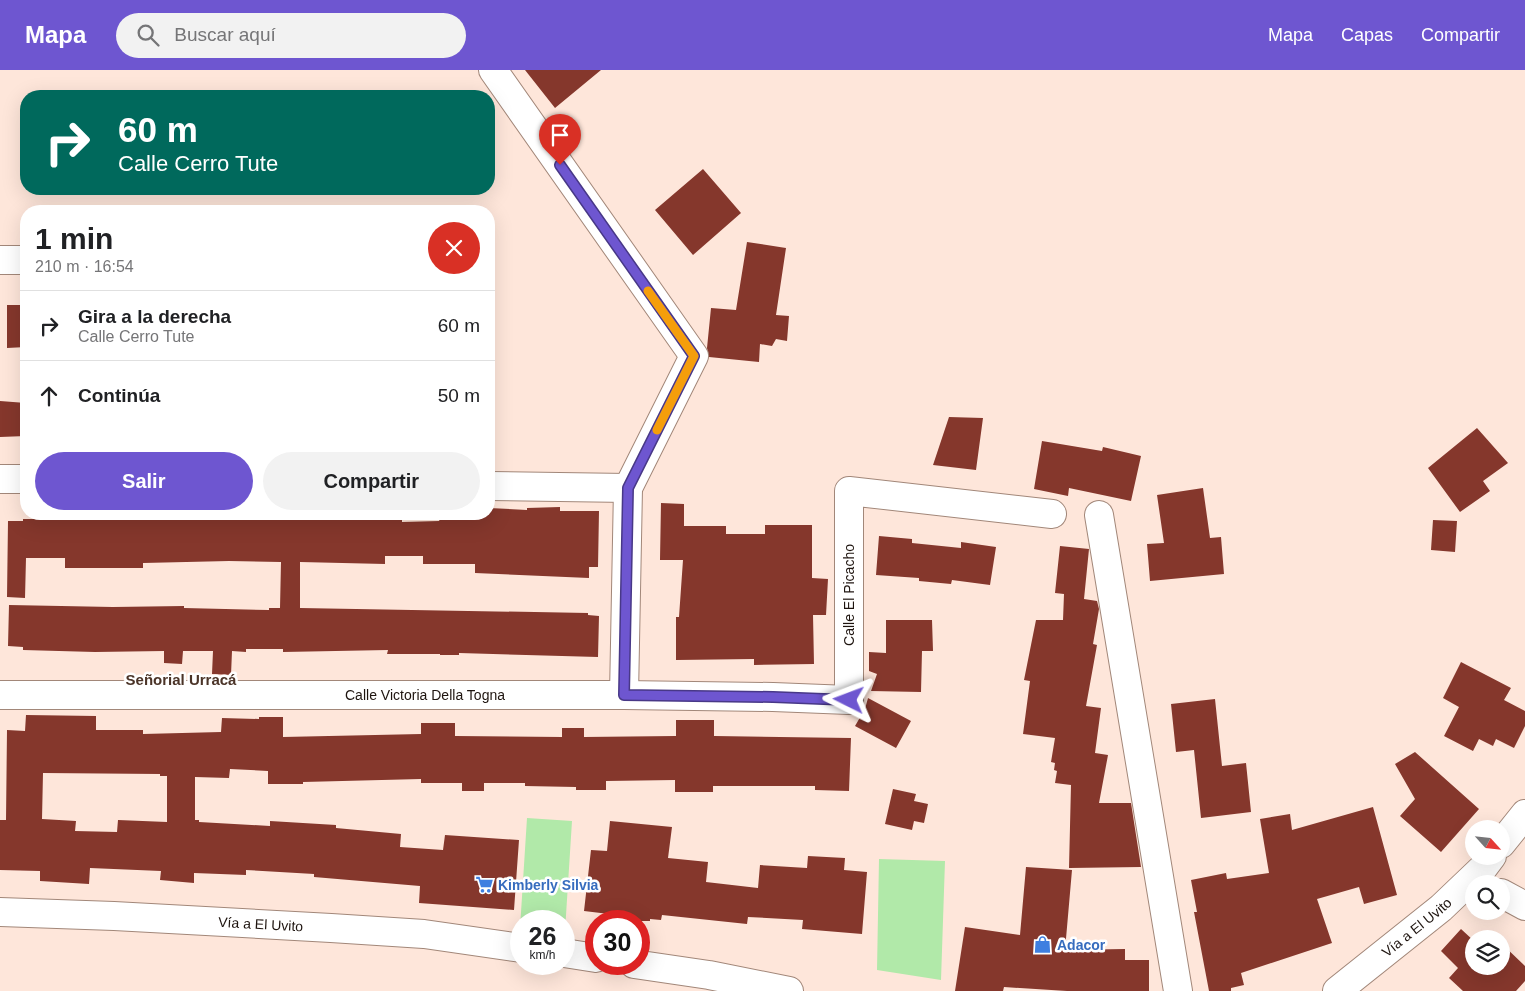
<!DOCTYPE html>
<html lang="es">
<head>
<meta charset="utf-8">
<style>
	:root { --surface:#fff; --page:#f2f2f2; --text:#202124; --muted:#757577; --line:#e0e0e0; --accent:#6e56d0 }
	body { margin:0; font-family:Helvetica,sans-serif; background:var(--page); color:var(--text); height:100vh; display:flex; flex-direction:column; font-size:19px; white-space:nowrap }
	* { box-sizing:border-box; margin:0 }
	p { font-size:16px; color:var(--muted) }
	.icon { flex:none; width:28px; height:28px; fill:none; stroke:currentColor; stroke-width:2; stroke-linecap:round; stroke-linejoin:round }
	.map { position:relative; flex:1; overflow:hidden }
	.drawer { position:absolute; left:20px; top:135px; width:475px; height:315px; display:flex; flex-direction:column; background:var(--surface); border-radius:20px; box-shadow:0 5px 20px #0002 }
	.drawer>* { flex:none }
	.guide { position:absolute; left:20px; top:20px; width:475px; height:105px; border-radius:20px; box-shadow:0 5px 20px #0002; background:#00695c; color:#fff; overflow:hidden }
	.needle { width:32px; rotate:117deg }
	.buttons { position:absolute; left:1465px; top:750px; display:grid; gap:10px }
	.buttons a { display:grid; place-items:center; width:45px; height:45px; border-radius:50%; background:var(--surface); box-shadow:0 5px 20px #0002; font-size:25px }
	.speed { position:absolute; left:510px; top:840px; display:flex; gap:10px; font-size:25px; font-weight:700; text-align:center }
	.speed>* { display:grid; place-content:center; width:65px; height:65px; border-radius:50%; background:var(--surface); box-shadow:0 5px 20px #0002; line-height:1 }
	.speed small { font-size:12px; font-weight:400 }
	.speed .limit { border:8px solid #d22; background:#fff; color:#111 }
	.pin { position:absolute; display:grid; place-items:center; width:42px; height:42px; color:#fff; margin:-51px -21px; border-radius:50% 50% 50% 0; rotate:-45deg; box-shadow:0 0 5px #0007 }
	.pin .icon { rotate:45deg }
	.me { position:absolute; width:55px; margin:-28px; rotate:273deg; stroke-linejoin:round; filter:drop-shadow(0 0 4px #0008) }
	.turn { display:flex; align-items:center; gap:18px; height:105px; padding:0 15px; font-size:22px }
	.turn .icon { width:65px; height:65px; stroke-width:2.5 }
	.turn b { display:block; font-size:35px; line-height:42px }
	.round { display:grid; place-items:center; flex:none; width:52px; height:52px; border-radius:26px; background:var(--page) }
	.summary { display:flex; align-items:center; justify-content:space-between; height:85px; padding:0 15px }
	h1 { font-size:30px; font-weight:600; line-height:38px }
	.action { display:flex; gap:10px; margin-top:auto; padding:10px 15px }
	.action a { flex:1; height:58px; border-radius:30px; background:var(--accent); color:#fff; font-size:20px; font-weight:600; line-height:58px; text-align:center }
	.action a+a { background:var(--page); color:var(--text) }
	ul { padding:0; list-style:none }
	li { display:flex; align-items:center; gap:15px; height:70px; padding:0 15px; border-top:1px solid var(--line) }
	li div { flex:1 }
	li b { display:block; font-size:19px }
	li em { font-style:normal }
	header { display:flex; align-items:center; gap:30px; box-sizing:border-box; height:70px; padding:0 25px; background:var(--accent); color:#fff }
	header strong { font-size:24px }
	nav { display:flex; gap:28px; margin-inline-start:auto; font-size:18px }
	.search { width:350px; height:45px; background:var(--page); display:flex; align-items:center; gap:12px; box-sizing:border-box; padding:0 18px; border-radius:28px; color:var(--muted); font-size:19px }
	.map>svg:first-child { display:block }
</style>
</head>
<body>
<header>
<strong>Mapa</strong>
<div class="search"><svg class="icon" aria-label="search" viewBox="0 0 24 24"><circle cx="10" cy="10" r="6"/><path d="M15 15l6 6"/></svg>Buscar aquí</div>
<nav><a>Mapa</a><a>Capas</a><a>Compartir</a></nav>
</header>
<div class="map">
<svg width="1525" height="921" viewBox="0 0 1525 921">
	<rect width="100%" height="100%" fill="#fee6da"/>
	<path fill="#b1e9a9" d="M527,748L572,751L565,861L564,851H521V858H520Z
		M879,789L945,791L941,910L877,900Z"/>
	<path fill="#85372c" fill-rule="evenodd" d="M525,0H601L555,38Z
		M703,99L741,143L693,185L655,140Z
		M747,172L786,178L776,245L789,246L787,271L776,269L772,276L760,274L759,292L709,287L707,278L711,238L736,240Z
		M7,235H26V277L7,278Z
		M0,331L26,333V366L0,367Z
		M949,347L983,348L976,400L933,395Z
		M1477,358L1508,393L1483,411L1490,421L1460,442L1428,398Z
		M1042,371L1102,381L1103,377L1141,386L1131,431L1069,418L1068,426L1034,419Z
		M1203,418L1210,468L1221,467L1224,504L1150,511L1147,474L1164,473L1157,425Z
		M661,433L684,434V456H726V464H765V455H812V508L828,509L826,545H813L814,594L754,595V589L676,590V547H679L683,490H660Z
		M560,437V441H599L598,497H589V508L475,503V494H423V486H385V494L300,492V538L588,543V545L599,546L598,587L459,583V585H440V584H387L388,580L283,582V579H246V582L232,581L231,605L212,604L213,581H183L182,594L164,593V581L95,582L23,580V577L8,576L9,535L113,537L184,536V538L269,540V538H280L281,492L229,491L143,493V498H65V488H26L25,528L7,527L8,451H23V449H46V447L108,449V447H123V446L159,445V444H231V448L279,449V446L316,447L402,449V452L439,451L440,449H460V444H489V438L527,440V438Z
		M1433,450L1457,451L1455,482L1431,480Z
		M879,466L912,469V473L961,478V472L996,477L990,515L952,510L951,514L919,511V508L876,505Z
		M1060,476L1089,479L1084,529L1097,531L1099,539L1093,574L1097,575L1086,636L1101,638L1095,683L1108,685L1099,733H1131L1141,797L1069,798L1071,715L1055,713L1057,701L1054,700L1055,693L1051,692L1055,668L1023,664L1030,611L1024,610L1036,550H1063L1064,524L1055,523Z
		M886,550H932L933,581H922L921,622L871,621L877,604L869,601V582L886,583Z
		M1461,592L1511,618L1504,630L1525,641V656L1514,678L1496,669L1493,676L1479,669L1473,681L1444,666L1459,637L1443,628Z
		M868,628L911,651L896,678L855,656L865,639Z
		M1215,629L1222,696L1246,693L1251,742L1201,748L1194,680L1176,682L1171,634Z
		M26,645L96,646V660H143V664L221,662L222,648L259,649V647H283V667L421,664V653H455V666L562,667V658H584V667L676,666V650H714V666L851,668L849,721L815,720V716H713V722H675V710L606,711V720H576V717L525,716V713H484V721H462V713H421V709L303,712V714H268V701L230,699L229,708L195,707V750H199V752L270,756V751L336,755V758L401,764L400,777L443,780L445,765L519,770L514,840L419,833L420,816L314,807V804L246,800V805L194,803V813L160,810L161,801L90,798L89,814L40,811V801L0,800V750H6L7,660L25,661ZM43,703L160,704V706H167V752L118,750L117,762L75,761L76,751L42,749Z
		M1415,682L1479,739L1441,782L1400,746L1415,729L1395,694Z
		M893,719L916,724L914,731L928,734L924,753L914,751L912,760L885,754Z
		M1373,737L1397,825L1364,834L1359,817L1317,829L1332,873L1241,903L1244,915L1231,918V921H1209L1194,842H1197L1191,810L1226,803L1227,809L1269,803L1260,749L1290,744L1292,760Z
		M610,751L672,757L668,788L708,792L706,812L758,818L760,795L807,798L808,786L845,788L844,800L867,802L862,864L802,859L803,850L748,847L747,854L662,845L661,850L650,849V851H608L609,844L584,841L591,780L607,781Z
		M1026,797L1072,800L1065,880L1125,879V890H1149V921H1067L1004,917L1003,921H955L965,857L1020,865Z
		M1461,859L1474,871V896H1501V873L1525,896V911L1516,921H1463L1449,908L1458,898L1441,881Z"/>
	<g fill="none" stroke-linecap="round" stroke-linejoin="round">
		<defs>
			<g id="street">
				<path d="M493,0L694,286L628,418L624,625"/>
				<path d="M0,190H26"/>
				<path d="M0,409H26"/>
				<path d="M489,416L628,418"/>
				<path d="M1099,445L1178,921"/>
				<path id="s1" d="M0,625H624L773,627L849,630V421L1052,444"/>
				<path d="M1501,823L1525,836"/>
			</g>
			<g id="secondary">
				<path d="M1501,774L1525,744"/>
				<path id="s2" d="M0,842L114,846L331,858L424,864L521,878"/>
				<path d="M564,883L596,888"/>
				<path d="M634,894L709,905L789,921"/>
				<path id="s3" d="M1337,921L1441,838L1483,798L1492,786"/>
			</g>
		</defs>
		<use href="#street" stroke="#a28779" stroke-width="30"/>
		<use href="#secondary" stroke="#a28779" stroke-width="30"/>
		<use href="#street" stroke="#fff" stroke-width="28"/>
		<use href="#secondary" stroke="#fff" stroke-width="28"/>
	</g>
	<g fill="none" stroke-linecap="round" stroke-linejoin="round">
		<defs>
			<path id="route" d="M560,95L694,286L628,418L624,625L773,627L849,630"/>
		</defs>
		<use href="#route" stroke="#483887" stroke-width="12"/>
		<use href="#route" stroke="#6e56d0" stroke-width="9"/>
		<path stroke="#f59e0b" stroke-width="9" d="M648,221L694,286L657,360"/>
	</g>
	<defs>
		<symbol id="supermarket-bare" viewBox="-9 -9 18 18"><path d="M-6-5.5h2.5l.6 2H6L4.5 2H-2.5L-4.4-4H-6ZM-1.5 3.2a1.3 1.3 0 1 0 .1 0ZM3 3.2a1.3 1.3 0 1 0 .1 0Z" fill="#3f7fe0" stroke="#fff" stroke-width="2.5" paint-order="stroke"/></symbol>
		<symbol id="shop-bare" viewBox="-9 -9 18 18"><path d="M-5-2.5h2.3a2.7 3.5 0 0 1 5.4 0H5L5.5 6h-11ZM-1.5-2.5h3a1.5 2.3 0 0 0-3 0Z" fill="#3f7fe0" stroke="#fff" stroke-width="2.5" paint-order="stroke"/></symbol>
	</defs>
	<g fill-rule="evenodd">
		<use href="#supermarket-bare" x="472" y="802" width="25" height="25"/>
		<use href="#shop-bare" x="1030" y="862" width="25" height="25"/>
	</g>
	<g text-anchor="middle" stroke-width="5" stroke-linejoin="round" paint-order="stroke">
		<g font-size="14" fill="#1e140f" stroke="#fff">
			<text transform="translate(849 525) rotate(-90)" y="5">Calle El Picacho</text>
			<text dy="5" stroke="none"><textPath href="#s1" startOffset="425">Calle Victoria Della Togna</textPath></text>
			<text dy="5" stroke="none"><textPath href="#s2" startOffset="261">Vía a El Uvito</textPath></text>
			<text dy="5" stroke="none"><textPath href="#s3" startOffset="102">Vía a El Uvito</textPath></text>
		</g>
		<g font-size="14" font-weight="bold" fill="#366cbe" stroke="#fff" text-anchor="start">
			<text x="498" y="820">Kimberly Silvia</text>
			<text x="1057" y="880">Adacor</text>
		</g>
		<g font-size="15" font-weight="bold" fill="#4b3428" stroke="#fff">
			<text x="181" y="615">Señorial Urracá</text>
		</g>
	</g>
</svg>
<div class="buttons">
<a><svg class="needle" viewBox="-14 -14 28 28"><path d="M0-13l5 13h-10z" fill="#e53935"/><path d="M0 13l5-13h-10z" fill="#757577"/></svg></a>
<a><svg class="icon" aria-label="search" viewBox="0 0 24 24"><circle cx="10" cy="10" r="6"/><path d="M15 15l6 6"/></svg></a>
<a><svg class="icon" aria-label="layers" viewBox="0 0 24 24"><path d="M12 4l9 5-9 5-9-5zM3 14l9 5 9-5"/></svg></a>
</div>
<div class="speed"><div>26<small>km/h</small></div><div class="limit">30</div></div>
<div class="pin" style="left:560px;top:95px;background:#d93025"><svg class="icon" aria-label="arrive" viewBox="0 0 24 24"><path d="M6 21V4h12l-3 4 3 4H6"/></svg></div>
<svg class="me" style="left:849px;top:630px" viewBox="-20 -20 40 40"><path d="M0-17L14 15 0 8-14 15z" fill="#6e56d0" stroke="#fff" stroke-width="4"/></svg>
<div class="guide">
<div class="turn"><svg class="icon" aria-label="right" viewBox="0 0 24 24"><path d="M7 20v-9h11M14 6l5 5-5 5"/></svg><div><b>60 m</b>Calle Cerro Tute</div></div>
</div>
<section class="drawer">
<div class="summary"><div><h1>1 min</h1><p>210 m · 16:54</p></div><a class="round" style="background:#d93025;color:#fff"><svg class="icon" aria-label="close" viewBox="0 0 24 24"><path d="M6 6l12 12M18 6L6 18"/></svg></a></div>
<ul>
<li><svg class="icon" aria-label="right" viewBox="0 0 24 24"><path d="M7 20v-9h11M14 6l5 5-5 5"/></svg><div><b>Gira a la derecha</b><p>Calle Cerro Tute</p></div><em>60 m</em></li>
<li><svg class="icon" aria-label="ahead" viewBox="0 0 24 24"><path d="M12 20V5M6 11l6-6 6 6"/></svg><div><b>Continúa</b></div><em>50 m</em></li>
</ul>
<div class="action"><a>Salir</a><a>Compartir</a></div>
</section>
</div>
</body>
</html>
